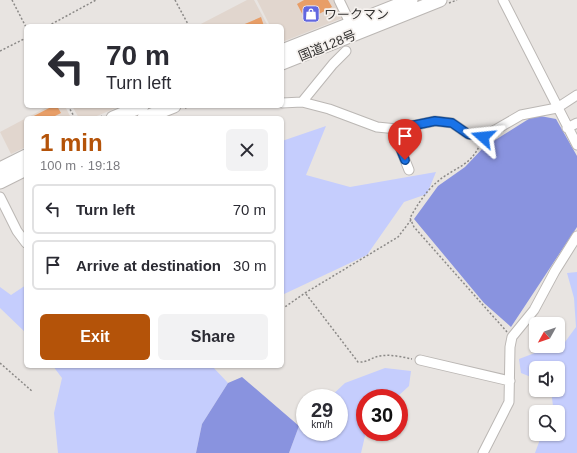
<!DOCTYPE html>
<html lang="en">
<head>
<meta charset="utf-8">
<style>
	:root { --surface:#fff; --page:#f2f2f3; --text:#2b2b33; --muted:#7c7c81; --line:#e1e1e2; --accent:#b45309 }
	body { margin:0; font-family:Helvetica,"Noto Sans JP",sans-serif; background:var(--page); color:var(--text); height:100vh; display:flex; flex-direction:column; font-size:15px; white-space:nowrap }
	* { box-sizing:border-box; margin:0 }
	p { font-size:13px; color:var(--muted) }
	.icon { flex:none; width:22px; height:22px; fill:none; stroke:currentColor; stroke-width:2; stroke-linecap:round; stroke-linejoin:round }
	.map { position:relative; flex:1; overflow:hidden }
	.drawer { position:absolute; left:24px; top:116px; width:260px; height:252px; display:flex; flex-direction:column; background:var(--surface); border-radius:6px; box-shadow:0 1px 3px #0004 }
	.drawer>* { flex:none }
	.hud { position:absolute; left:24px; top:24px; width:260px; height:84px; border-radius:6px; box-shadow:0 1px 3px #0004; background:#fff; color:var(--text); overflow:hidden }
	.needle { width:26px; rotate:230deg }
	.tools { position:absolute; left:529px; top:317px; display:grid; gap:8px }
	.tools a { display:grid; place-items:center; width:36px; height:36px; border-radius:6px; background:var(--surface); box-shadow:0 1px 3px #0004; font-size:20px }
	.speed { position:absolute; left:296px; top:389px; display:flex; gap:8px; font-size:20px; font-weight:700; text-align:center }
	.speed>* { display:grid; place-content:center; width:52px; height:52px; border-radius:50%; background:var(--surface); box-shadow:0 1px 3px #0004; line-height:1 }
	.speed small { font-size:10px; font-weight:400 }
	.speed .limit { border:6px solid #d22; background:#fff; color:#111 }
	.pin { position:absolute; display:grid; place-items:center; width:34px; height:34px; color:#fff; margin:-41px -17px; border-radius:50% 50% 50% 0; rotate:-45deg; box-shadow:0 0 4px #0007 }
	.pin .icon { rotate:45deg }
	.me { position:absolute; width:44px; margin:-22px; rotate:288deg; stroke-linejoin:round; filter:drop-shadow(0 0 3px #0008) }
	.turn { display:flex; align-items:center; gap:14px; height:84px; padding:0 16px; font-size:18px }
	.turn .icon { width:52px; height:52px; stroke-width:2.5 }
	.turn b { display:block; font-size:28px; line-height:34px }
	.round { display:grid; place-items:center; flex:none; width:42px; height:42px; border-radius:6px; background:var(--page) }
	.overview { display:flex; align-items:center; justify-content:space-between; height:68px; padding:0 16px }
	h1 { font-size:24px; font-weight:600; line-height:30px; color:var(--accent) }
	.cta { display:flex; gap:8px; margin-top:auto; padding:8px 16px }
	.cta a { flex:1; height:46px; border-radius:6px; background:var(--accent); color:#fff; font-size:16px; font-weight:600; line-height:46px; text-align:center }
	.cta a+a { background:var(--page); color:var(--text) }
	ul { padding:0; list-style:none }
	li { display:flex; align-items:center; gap:12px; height:50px; margin:0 8px 6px; padding:0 8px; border:2px solid var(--line); border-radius:6px }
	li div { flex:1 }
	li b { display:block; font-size:15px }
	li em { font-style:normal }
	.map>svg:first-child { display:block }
</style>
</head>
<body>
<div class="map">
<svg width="577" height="453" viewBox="0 0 577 453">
	<rect width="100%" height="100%" fill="#e8e4e1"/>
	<path fill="#e1d6ce" d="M247,0H254L268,26H197Z
		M257,0H337L345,17L282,42V26H270Z
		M49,106H65L71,118H26V147L11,154L0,132Z
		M72,106H121L92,118H79Z"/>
	<path fill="#c5cdfd" d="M326,126L306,175L350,187L436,172L427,194L404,202L367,255L282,295V141Z
		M577,272V453H535L542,434H558V412H551L553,406L551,390H558V368H536V379L521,373L519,359L553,346H558V344L565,342L576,327L574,298L567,273Z
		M26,285V333L0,308V287L11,295Z
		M53,366H212L228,383L202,424L196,453H58L54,413L62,378Z
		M385,368L411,371L409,386L396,398H365L366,432L361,453H289L299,426L305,421V432H339V398H329L345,383Z"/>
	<path fill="#8993df" d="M535,115L556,119L577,156V227L511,327L484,303L414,219L438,186L465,167L484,147Z
		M242,377L299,426L289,453H196L202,424L228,383Z"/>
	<path fill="#e89e67" d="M304,0H328L332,7L306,21L297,4Z
		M261,17L264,26H240Z
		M53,106H57L61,113L51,118H30Z"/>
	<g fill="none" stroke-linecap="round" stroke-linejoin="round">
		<defs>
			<path id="minor" d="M339,0L353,29
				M503,0L577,145
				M302,102L333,64L346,51
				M282,103L302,102L329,109L377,127L397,129L435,121L452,123L468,134L483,137L521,115L557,108L577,95
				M567,128L577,123
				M397,129V140L409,170
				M0,197L17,231L26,243
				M420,360L510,381
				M483,453L509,402L510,347L512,337L534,310L555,271L577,236"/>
			<path id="highway" d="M282,51L411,0
				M282,63L440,0
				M113,118L142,106
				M144,118L174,106
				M0,169L26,156
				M0,182L26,169"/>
		</defs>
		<use href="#minor" stroke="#bbb7b4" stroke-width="11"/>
		<use href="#highway" stroke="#bbb7b4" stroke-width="15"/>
		<path stroke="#8b8987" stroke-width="1.5" stroke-dasharray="2 2" stroke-linecap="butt" d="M12,0L26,27
			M175,0L189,26
			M449,3L457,0
			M48,26L96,0
			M0,51L26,38
			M68,106L75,118
			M185,108L191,106
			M98,118L102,116
			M480,144C471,167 452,168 436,183C426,191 416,207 410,218L414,227L507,332
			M306,294L358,362C367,363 372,357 380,356C391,354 402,357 412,359
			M282,309L305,293L398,237L411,220
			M0,363L33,392"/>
		<use href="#minor" stroke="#fff" stroke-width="9"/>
		<use href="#highway" stroke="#fff" stroke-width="13"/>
	</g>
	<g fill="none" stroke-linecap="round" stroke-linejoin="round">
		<defs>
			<path id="route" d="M405,160L397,140L396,129L435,121L452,123L468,134L483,137"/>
		</defs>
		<use href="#route" stroke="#114b97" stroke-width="10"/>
		<use href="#route" stroke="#1a73e8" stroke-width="7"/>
	</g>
	<defs>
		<symbol id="shop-square" viewBox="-11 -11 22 22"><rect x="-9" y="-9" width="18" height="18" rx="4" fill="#6267e0" stroke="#f5f1ee"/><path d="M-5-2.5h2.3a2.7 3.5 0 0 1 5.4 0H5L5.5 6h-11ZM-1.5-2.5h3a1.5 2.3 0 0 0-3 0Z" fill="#fff"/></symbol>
	</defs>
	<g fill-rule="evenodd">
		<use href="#shop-square" x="301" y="4" width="20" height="20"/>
	</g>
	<g text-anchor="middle" stroke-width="3.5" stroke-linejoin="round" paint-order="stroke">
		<g font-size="13" fill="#323130" stroke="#f5f1ee" text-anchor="start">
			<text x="324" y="19">ワークマン</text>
		</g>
		<g font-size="13" fill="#323130" stroke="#f5f1ee">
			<text transform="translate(327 45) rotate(-22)" y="5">国道128号</text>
		</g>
	</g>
</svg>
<div class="tools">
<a><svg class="needle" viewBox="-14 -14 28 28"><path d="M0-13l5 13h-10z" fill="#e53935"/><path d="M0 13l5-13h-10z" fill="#7c7c81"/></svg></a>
<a><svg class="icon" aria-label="sound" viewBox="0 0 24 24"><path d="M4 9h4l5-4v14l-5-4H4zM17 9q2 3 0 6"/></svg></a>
<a><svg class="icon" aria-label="search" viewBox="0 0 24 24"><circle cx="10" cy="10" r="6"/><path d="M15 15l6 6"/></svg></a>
</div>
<div class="speed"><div>29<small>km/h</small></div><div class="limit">30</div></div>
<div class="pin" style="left:405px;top:160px;background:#d93025"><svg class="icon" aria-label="arrive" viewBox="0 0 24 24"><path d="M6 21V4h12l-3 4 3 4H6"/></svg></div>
<svg class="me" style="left:483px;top:137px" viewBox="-20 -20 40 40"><path d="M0-17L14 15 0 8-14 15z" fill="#1a73e8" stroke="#fff" stroke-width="4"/></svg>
<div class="hud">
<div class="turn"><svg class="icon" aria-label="left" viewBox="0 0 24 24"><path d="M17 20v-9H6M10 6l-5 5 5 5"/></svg><div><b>70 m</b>Turn left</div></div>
</div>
<section class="drawer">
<div class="overview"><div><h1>1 min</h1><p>100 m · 19:18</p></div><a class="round"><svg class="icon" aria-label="close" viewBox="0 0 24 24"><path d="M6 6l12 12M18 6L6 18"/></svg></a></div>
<ul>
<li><svg class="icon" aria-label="left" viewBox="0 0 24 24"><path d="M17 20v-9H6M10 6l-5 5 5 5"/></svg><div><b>Turn left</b></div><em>70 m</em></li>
<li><svg class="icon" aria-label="arrive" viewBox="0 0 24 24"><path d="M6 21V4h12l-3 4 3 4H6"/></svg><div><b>Arrive at destination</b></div><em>30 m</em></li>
</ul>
<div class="cta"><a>Exit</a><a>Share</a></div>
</section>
</div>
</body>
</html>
